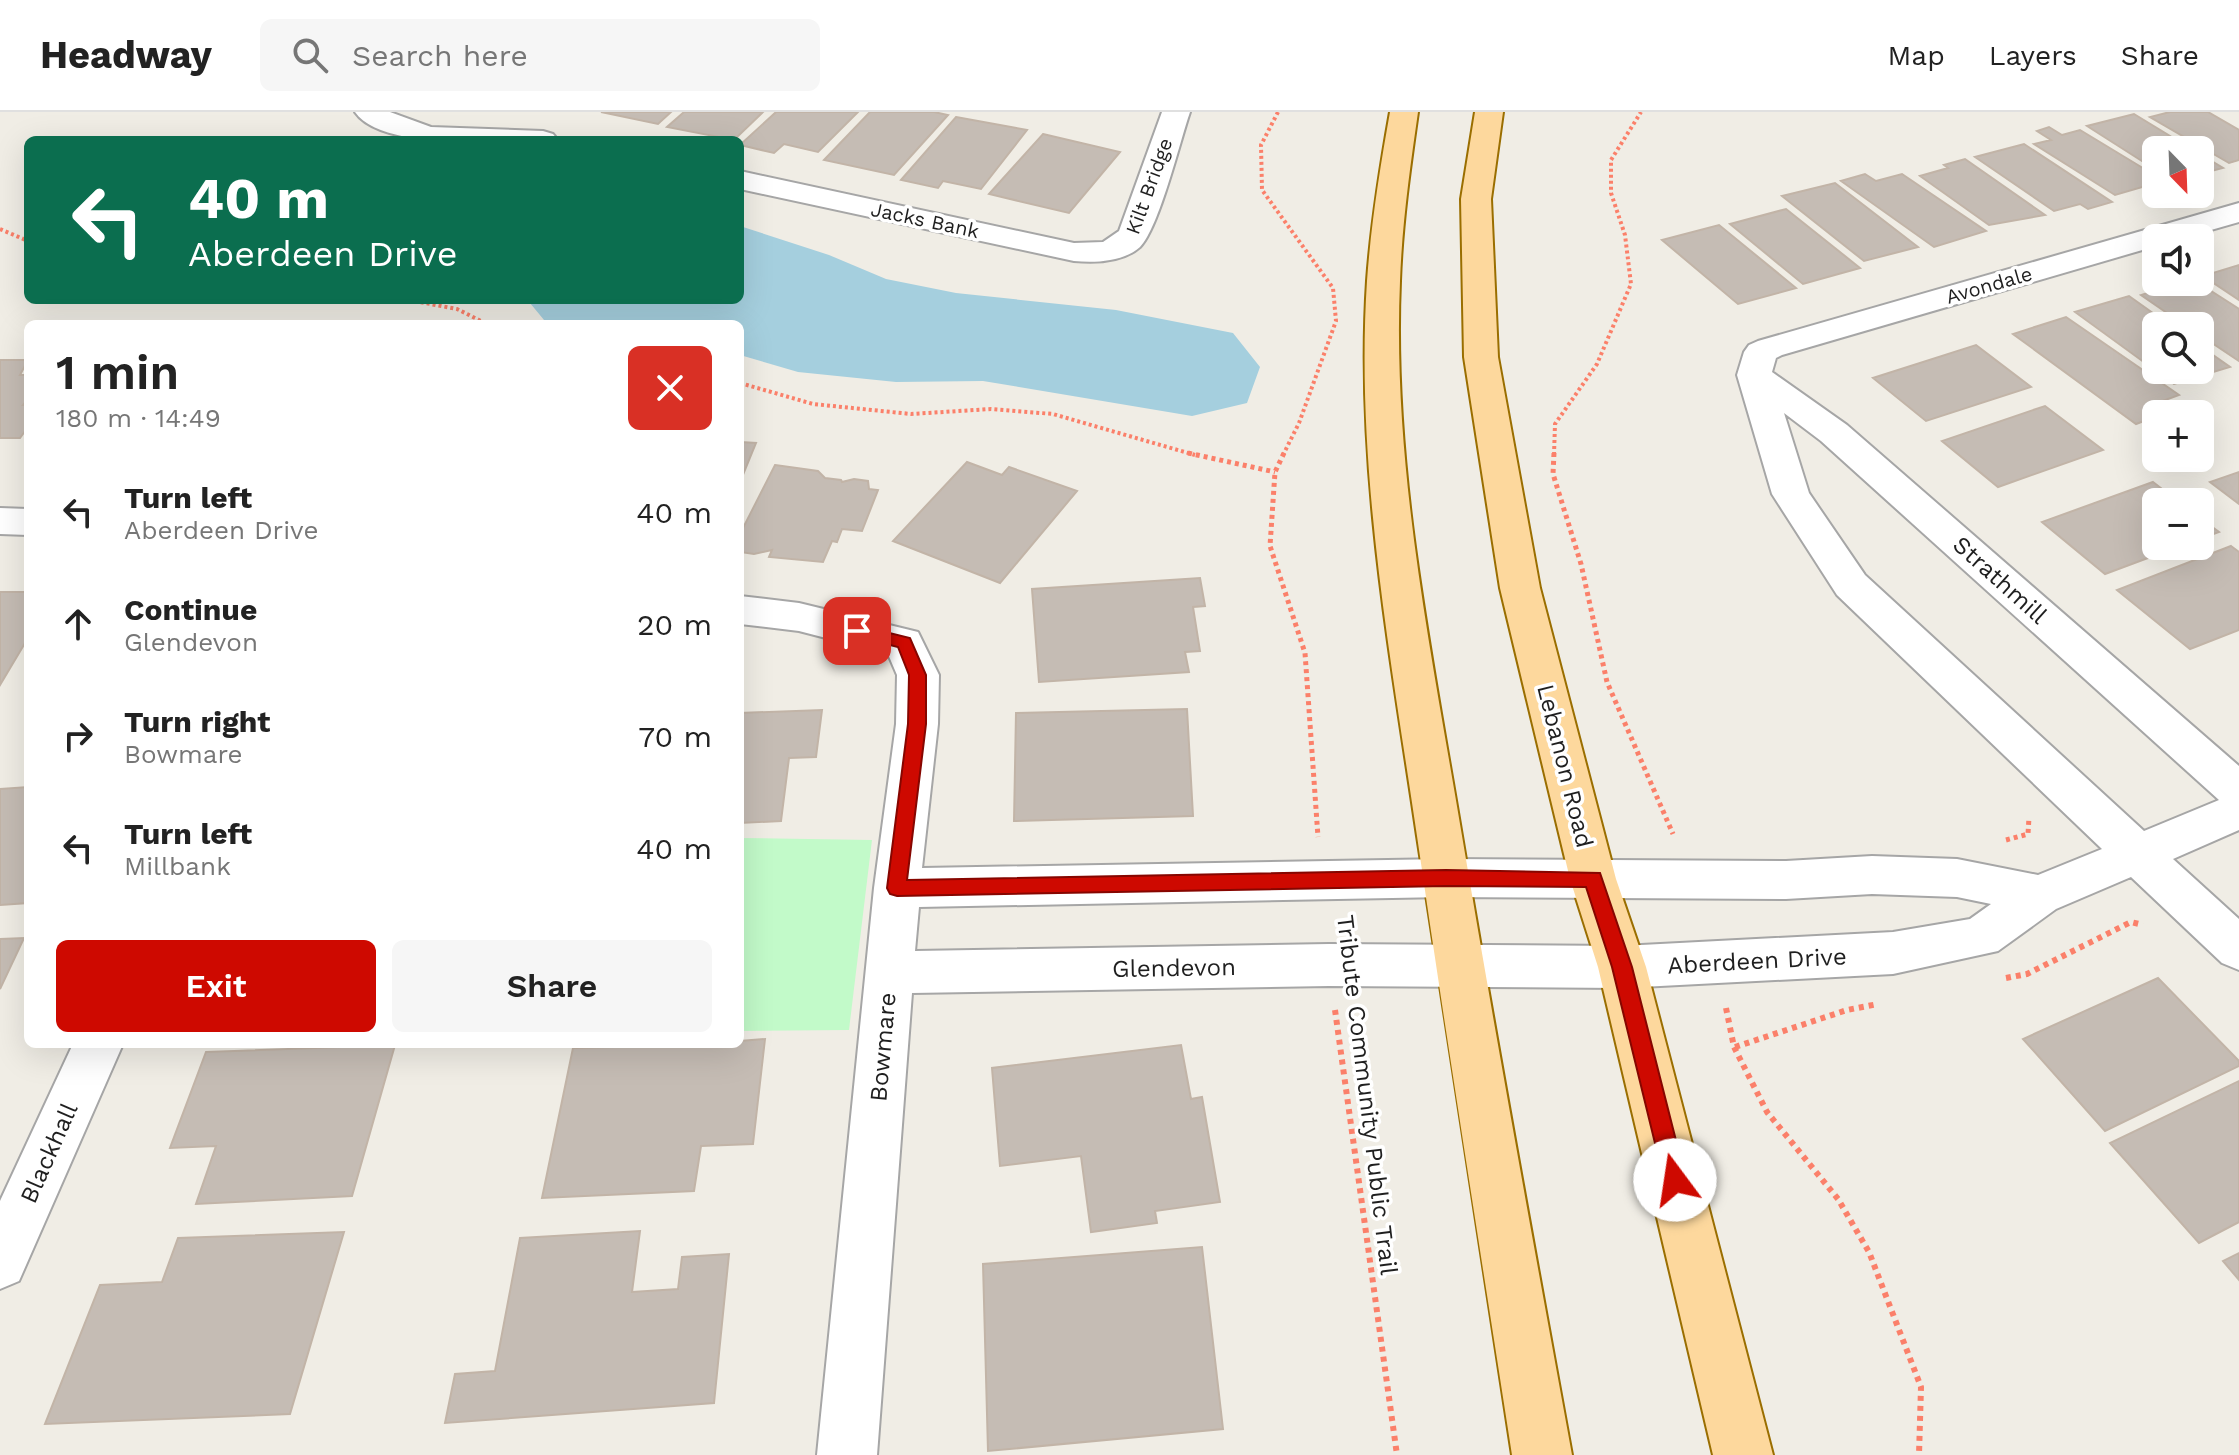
<!DOCTYPE html>
<html lang="en">
<head>
<meta charset="utf-8">
<style>
	:root { --surface:#fff; --page:#f6f6f6; --text:#222; --muted:#767676; --line:#e0e0e0; --accent:#ce0900 }
	body { margin:0; font-family:"Work Sans",sans-serif; background:var(--page); color:var(--text); height:100vh; display:flex; flex-direction:column; font-size:30px; white-space:nowrap }
	* { box-sizing:border-box; margin:0 }
	p { font-size:26px; color:var(--muted) }
	.icon { flex:none; width:44px; height:44px; fill:none; stroke:currentColor; stroke-width:2; stroke-linecap:round; stroke-linejoin:round }
	.map { position:relative; flex:1; overflow:hidden }
	.details { position:absolute; left:24px; top:208px; width:720px; height:728px; display:flex; flex-direction:column; background:var(--surface); border-radius:12px; box-shadow:0 8px 32px #0002 }
	.details>* { flex:none }
	.banner { position:absolute; left:24px; top:24px; width:720px; height:168px; border-radius:12px; box-shadow:0 8px 32px #0002; background:#0b6e4f; color:#fff; overflow:hidden }
	.needle { width:52px; rotate:157deg }
	.tools { position:absolute; left:2142px; top:24px; display:grid; gap:16px }
	.tools a { display:grid; place-items:center; width:72px; height:72px; border-radius:12px; background:var(--surface); box-shadow:0 8px 32px #0002; font-size:40px }
	.pin { position:absolute; display:grid; place-items:center; width:68px; height:68px; color:#fff; margin:-34px; border-radius:16px; box-shadow:0 4px 12px #0006 }
	.me { position:absolute; width:88px; margin:-44px; rotate:346deg; stroke-linejoin:round; filter:drop-shadow(0 0 6px #0008) }
	.turn { display:flex; align-items:center; gap:28px; height:168px; padding:0 32px; font-size:36px }
	.turn .icon { width:104px; height:104px; stroke-width:2.5 }
	.turn b { display:block; font-size:56px; line-height:68px }
	.round { display:grid; place-items:center; flex:none; width:84px; height:84px; border-radius:12px; background:var(--page) }
	.head { display:flex; align-items:center; justify-content:space-between; height:136px; padding:0 32px }
	h1 { font-size:48px; font-weight:600; line-height:60px }
	.action { display:flex; gap:16px; margin-top:auto; padding:16px 32px }
	.action a { flex:1; height:92px; border-radius:12px; background:var(--accent); color:#fff; font-size:32px; font-weight:600; line-height:92px; text-align:center }
	.action a+a { background:var(--page); color:var(--text) }
	ul { padding:0; list-style:none }
	li { display:flex; align-items:center; gap:24px; height:112px; padding:0 32px }
	li div { flex:1 }
	li b { display:block; font-size:30px }
	li em { font-style:normal }
	header { display:flex; align-items:center; gap:48px; box-sizing:border-box; height:112px; padding:0 40px; background:var(--surface); border-bottom:2px solid var(--line) }
	header strong { font-size:38px }
	nav { display:flex; gap:44px; margin-inline-start:auto; font-size:28px }
	.search { width:560px; height:72px; background:var(--page); display:flex; align-items:center; gap:20px; box-sizing:border-box; padding:0 28px; border-radius:12px; color:var(--muted); font-size:30px }
	.map>svg:first-child { display:block }
</style>
</head>
<body>
<header>
<strong>Headway</strong>
<div class="search"><svg class="icon" aria-label="search" viewBox="0 0 24 24"><circle cx="10" cy="10" r="6"/><path d="M15 15l6 6"/></svg>Search here</div>
<nav><a>Map</a><a>Layers</a><a>Share</a></nav>
</header>
<div class="map">
<svg width="2239" height="1343" viewBox="0 0 2239 1343">
	<rect width="100%" height="100%" fill="#f0ede5"/>
	<path fill="#c2fac9" d="M740,726L872,728L849,918L740,919Z"/>
	<path fill="#a5cfde" d="M740,114L829,143L886,167L956,181L1116,198L1233,221L1260,255L1247,291L1192,304L983,269L896,270L798,260L740,243V212H567L544,208L530,191L531,188H740Z"/>
	<path fill="#c5bcb4" stroke="#c2b4a7" stroke-width="2" d="M601,0H671L658,12Z
		M684,0H763L734,28L667,15Z
		M776,0H858L818,40L784,32L774,41L740,33Z
		M870,0H934L948,3L894,63L824,48Z
		M2170,0H2208L2239,18V48L2229,51L2150,5Z
		M2134,2L2193,38H2156V58L2087,14Z
		M956,5L1027,18L981,77L943,69L938,76L901,68Z
		M2049,15L2062,23L2080,18L2156,64V71L2115,83L2034,32L2051,28L2037,19Z
		M1043,22L1120,40L1069,101L989,82Z
		M2024,32L2112,90L2088,97L2080,92L2054,99L1975,45Z
		M2200,42L2223,56L2200,62Z
		M1965,47L2045,103L1989,113L1920,64L1948,56L1944,53Z
		M1865,62L1876,69L1902,62L1986,119L1934,135L1841,69Z
		M1835,71L1918,135L1864,149L1782,84Z
		M1786,97L1860,156L1803,172L1730,112Z
		M1719,113L1796,176L1738,192L1662,128Z
		M2239,153V188L2203,164Z
		M2182,170H2197L2239,197V249L2200,223V214H2186L2141,183Z
		M2129,184L2171,214H2156V258H2200V234L2230,255L2174,272L2075,200Z
		M2066,205L2179,283L2157,291L2170,299L2136,312L2013,222Z
		M1976,233L2031,275L1926,309L1873,266Z
		M0,248H28L20,263H28V287L23,293H28V315L20,326H0Z
		M2045,294L2103,338L1998,375L1942,329Z
		M740,330L756,331L740,370Z
		M967,350L1002,363L1009,355L1077,379L1000,471L893,429Z
		M775,353L818,359L825,366L841,368L842,370L854,367L868,369L869,377L878,378L862,419L842,417L837,430L832,429L823,450L769,445L772,438L754,442L740,440V422Z
		M2239,360V392L2210,370Z
		M2153,370L2179,390H2156V434H2180L2105,462L2042,410Z
		M2200,406L2219,420L2200,427Z
		M2231,434L2239,440V518L2190,537L2117,478Z
		M1200,466L1205,494L1193,495L1200,539L1185,540L1189,560L1039,570L1032,477Z
		M0,480H28V526L0,573Z
		M1187,597L1193,704L1014,709L1016,601Z
		M822,598L816,645L789,646L781,709L740,711V601Z
		M28,675V791L0,793V677Z
		M24,826L0,877V827Z
		M2158,866L2239,949V954L2105,1019L2023,927Z
		M765,927L753,1032L701,1034L694,1079L542,1086L573,936L740,932V929Z
		M395,933L352,1084L196,1092L216,1034L170,1036L206,940Z
		M1181,933L1191,987L1202,985L1220,1090L1155,1099L1157,1111L1091,1120L1081,1044L1000,1054L992,956Z
		M2239,969V1110L2199,1131L2110,1031Z
		M640,1119L632,1180L678,1177L682,1145L729,1142L714,1291L445,1311L455,1262L495,1259L520,1126Z
		M344,1120L290,1302L45,1312L100,1173L162,1170L178,1126Z
		M1202,1135L1223,1317L988,1339L983,1152Z
		M2239,1141V1168L2223,1149Z"/>
	<g fill="none" stroke-linecap="round" stroke-linejoin="round">
		<defs>
			<path id="minor" d="M355,0H390L431,15L543,19L553,22L558,28C511,28 383,41 355,0Z
				M1162,0H1190C1180,29 1159,116 1140,135C1123,150 1095,151 1074,149L740,77V59L1074,131L1103,130L1119,119Z
				M2239,91V110L2183,126H2156V134L1782,243L1776,246L1772,260L1847,313L2239,654V718L2173,747L2239,807V858L2222,851L2131,765L2056,797L1998,839L1893,862L1622,876L1329,874L912,881L877,1343H817L874,776L896,612L897,563L888,542L799,519L740,512V484L799,491L918,520L939,563L938,612L922,756L1446,747L1786,749L1872,744L1957,747L2038,763L2102,737L1837,483L1772,382L1737,263L1744,240L1749,233L1758,229ZM1784,301L1821,329L2219,688L2144,719L1865,463L1809,381ZM1872,782L1957,785L1991,792L1970,807L1893,820L1622,834L1329,832L915,839L919,795L1446,785L1786,787Z
				M0,396L28,397V423L0,422Z
				M73,932H123L19,1169L0,1177V1089Z"/>
			<path id="major" d="M1390,0H1418C1410,56 1402,112 1400,169C1392,353 1431,538 1461,718C1496,927 1534,1135 1572,1343H1512C1480,1137 1447,931 1417,724C1390,541 1355,354 1367,169C1371,112 1380,56 1390,0Z
				M1475,0H1503L1491,87L1498,245L1540,476L1616,767L1646,855L1773,1343H1713L1598,855L1570,767L1500,476L1464,245L1461,87Z"/>
		</defs>
		<use href="#minor" stroke="#a6a6a6" stroke-width="4"/>
		<use href="#major" stroke="#9a6e00" stroke-width="4"/>
		<path stroke="#fb806a" stroke-width="4" stroke-dasharray="3 3" stroke-linecap="butt" d="M1278,0L1261,33L1262,78L1333,176L1336,209L1299,311L1283,343
			M0,117L28,129
			M409,188L457,197L487,212
			M740,271L813,292L911,302L991,297L1053,302L1195,343
			M1554,343L1555,312L1597,252L1631,172L1625,123L1611,81V48L1641,0"/>
		<path stroke="#fb806a" stroke-width="5" stroke-dasharray="4 4" stroke-linecap="butt" d="M1188,341L1275,360
			M1284,341L1275,360L1270,434L1305,541L1318,725
			M1554,341L1553,362L1581,452L1607,570L1673,722
			M2006,728L2028,722L2029,705"/>
		<path stroke="#fb806a" stroke-width="6" stroke-dasharray="5 5" stroke-linecap="butt" d="M2006,866L2027,862L2131,810L2143,813
			M1726,896L1734,935L1767,1000L1838,1087L1869,1140L1921,1275L1919,1343
			M1335,898L1397,1343
			M1735,935L1847,898L1878,892"/>
		<use href="#minor" fill="#fff" fill-rule="evenodd"/>
		<use href="#major" fill="#fdd89d" fill-rule="evenodd"/>
	</g>
	<path fill="#ce0900" stroke="#860600" stroke-width="2" d="M857,513L910,526L926,563V612L907,768L1446,758L1600,761L1632,855L1686,1068L1683,1076L1675,1079L1667,1076L1664,1068L1612,855L1586,775L1446,774L897,784L890,782L887,776L908,612L909,563L898,535L851,523L848,519Z"/>
	<g text-anchor="middle" stroke-width="7" stroke-linejoin="round" paint-order="stroke">
		<g font-size="20" fill="#1f1f1f" stroke="#fff">
			<text transform="translate(1149 74) rotate(-70)" y="7">Kilt Bridge</text>
			<text transform="translate(925 108) rotate(12)" y="7">Jacks Bank</text>
			<text transform="translate(1989 173) rotate(-16)" y="7">Avondale</text>
		</g>
		<g font-size="24" fill="#1f1f1f" stroke="#fff">
			<text transform="translate(2000 468) rotate(42)" y="8">Strathmill</text>
			<text transform="translate(1565 654) rotate(76)" y="8">Lebanon Road</text>
			<text transform="translate(1757 849) rotate(-3)" y="8">Aberdeen Drive</text>
			<text transform="translate(1174 856) rotate(-1)" y="8">Glendevon</text>
			<text transform="translate(883 935) rotate(-85)" y="8">Bowmare</text>
			<text transform="translate(1367 983) rotate(83)" y="8">Tribute Community Public Trail</text>
			<text transform="translate(49 1041) rotate(-66)" y="8">Blackhall</text>
		</g>
	</g>
</svg>
<div class="tools">
<a><svg class="needle" viewBox="-14 -14 28 28"><path d="M0-13l5 13h-10z" fill="#e53935"/><path d="M0 13l5-13h-10z" fill="#767676"/></svg></a>
<a><svg class="icon" aria-label="sound" viewBox="0 0 24 24"><path d="M4 9h4l5-4v14l-5-4H4zM17 9q2 3 0 6"/></svg></a>
<a><svg class="icon" aria-label="search" viewBox="0 0 24 24"><circle cx="10" cy="10" r="6"/><path d="M15 15l6 6"/></svg></a>
<a>+</a>
<a>−</a>
</div>
<div class="pin" style="left:857px;top:519px;background:#d93025"><svg class="icon" aria-label="arrive" viewBox="0 0 24 24"><path d="M6 21V4h12l-3 4 3 4H6"/></svg></div>
<svg class="me" style="left:1675px;top:1068px" viewBox="-20 -20 40 40"><circle r="19" fill="#fff"/><path d="M0-13L10 11 0 6-10 11z" fill="#ce0900"/></svg>
<div class="banner">
<div class="turn"><svg class="icon" aria-label="left" viewBox="0 0 24 24"><path d="M17 20v-9H6M10 6l-5 5 5 5"/></svg><div><b>40 m</b>Aberdeen Drive</div></div>
</div>
<section class="details">
<div class="head"><div><h1>1 min</h1><p>180 m · 14:49</p></div><a class="round" style="background:#d93025;color:#fff"><svg class="icon" aria-label="close" viewBox="0 0 24 24"><path d="M6 6l12 12M18 6L6 18"/></svg></a></div>
<ul>
<li><svg class="icon" aria-label="left" viewBox="0 0 24 24"><path d="M17 20v-9H6M10 6l-5 5 5 5"/></svg><div><b>Turn left</b><p>Aberdeen Drive</p></div><em>40 m</em></li>
<li><svg class="icon" aria-label="ahead" viewBox="0 0 24 24"><path d="M12 20V5M6 11l6-6 6 6"/></svg><div><b>Continue</b><p>Glendevon</p></div><em>20 m</em></li>
<li><svg class="icon" aria-label="right" viewBox="0 0 24 24"><path d="M7 20v-9h11M14 6l5 5-5 5"/></svg><div><b>Turn right</b><p>Bowmare</p></div><em>70 m</em></li>
<li><svg class="icon" aria-label="left" viewBox="0 0 24 24"><path d="M17 20v-9H6M10 6l-5 5 5 5"/></svg><div><b>Turn left</b><p>Millbank</p></div><em>40 m</em></li>
</ul>
<div class="action"><a>Exit</a><a>Share</a></div>
</section>
</div>
</body>
</html>
